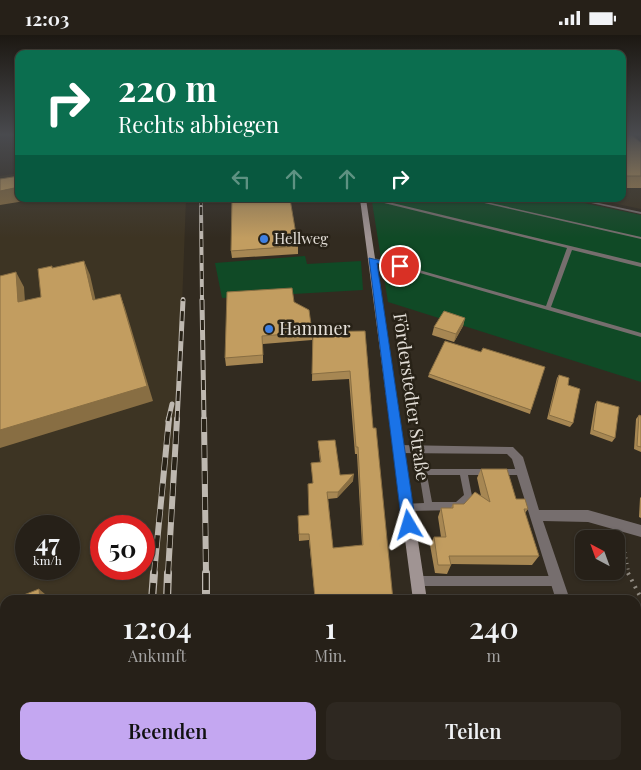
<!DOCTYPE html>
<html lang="de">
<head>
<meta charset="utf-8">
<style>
	:root { --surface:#262018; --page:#2e2821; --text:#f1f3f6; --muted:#a4a3a2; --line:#423e37; --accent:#c4a7f1 }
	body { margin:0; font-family:"Playfair Display",serif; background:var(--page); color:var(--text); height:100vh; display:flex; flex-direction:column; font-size:19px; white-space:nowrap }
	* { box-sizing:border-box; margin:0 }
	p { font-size:16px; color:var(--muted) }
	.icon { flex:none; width:28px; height:28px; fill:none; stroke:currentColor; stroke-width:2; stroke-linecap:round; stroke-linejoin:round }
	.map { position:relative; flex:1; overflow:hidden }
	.side { position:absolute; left:0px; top:560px; width:641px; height:175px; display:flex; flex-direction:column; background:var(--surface); border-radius:15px 15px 0 0; box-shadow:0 1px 4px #0004,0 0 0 1px var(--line) }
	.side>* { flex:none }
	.banner { position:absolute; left:15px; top:15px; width:611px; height:152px; border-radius:10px; box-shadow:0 1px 4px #0004,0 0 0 1px var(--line); background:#0b6e4f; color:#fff; overflow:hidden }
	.needle { width:32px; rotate:319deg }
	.buttons { position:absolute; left:575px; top:495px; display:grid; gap:10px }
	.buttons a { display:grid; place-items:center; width:50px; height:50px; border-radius:10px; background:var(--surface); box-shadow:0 1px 4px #0004,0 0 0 1px var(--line); font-size:25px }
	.speed { position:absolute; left:15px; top:480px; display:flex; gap:10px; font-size:25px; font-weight:700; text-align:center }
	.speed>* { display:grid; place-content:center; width:65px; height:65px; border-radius:50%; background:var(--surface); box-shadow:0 1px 4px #0004,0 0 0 1px var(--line); line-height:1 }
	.speed small { font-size:12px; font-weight:400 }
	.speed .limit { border:8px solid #d22; background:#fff; color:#111 }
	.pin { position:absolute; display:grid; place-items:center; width:42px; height:42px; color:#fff; margin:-21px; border:2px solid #fff; border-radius:50%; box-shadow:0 1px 5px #0007 }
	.me { position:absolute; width:55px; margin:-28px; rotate:353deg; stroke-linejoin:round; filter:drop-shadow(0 0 4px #0008) }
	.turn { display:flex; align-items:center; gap:18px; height:105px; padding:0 20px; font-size:22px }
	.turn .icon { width:65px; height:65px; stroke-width:2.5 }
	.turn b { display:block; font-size:35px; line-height:42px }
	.lanes { display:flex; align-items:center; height:48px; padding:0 20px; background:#0003; justify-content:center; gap:25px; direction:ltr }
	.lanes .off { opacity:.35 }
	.eta { display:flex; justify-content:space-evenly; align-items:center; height:85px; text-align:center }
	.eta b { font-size:30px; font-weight:600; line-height:35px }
	.button { display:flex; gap:10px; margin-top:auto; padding:10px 20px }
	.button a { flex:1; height:58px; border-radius:10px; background:var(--accent); color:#111; font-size:20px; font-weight:600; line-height:58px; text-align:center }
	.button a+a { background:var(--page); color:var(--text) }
	.status { display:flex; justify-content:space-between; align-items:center; height:35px; padding:0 25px; background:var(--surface); direction:ltr }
	.status svg { height:14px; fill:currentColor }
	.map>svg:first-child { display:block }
</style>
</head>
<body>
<div class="status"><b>12:03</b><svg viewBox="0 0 49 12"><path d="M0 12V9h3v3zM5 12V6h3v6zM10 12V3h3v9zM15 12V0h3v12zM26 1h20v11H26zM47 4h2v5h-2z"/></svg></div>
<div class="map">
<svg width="641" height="735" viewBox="0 0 641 735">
	<rect width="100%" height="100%" fill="#322b20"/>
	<path fill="#3d3423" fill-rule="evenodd" d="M623,100H641V174L593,164H622Z
		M19,138V164H186L171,565H5V730H165V735H0V141ZM26,491H69V534H26ZM101,491H144V534H101Z"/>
	<path fill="#104a26" d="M373,164H565L641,180V347L388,267L372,167L376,166Z
		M305,221L307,229L361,226L363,255L222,263L215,228Z"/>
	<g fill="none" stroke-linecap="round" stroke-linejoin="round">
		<path stroke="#918b82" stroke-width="3" stroke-dasharray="1 4.5" stroke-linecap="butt" d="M622,501L629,539"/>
		<path stroke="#918b82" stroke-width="4" stroke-dasharray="2 5.5" stroke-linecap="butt" d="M628,538L641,563"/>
		<path fill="#766e6e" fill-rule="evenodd" d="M302,164H306L307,166L304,167Z
			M344,164H376L641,228V232L572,215L551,272L641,298V302L382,227H372L369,225L372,223L384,225L546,271L567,213L376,166H345L343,165Z
			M467,164H473L641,202V204Z
			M573,164H580L641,177V179Z
			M423,434H487L490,435L491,437L490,439L487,440H468L472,461L461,474L458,475L407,476L404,475L403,472L404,469L424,468L419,437L420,435ZM427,440H460L464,460L456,467H432Z
			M500,434H522L525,435L526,437L525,439L522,440H500L497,439L496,437L497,435Z
			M417,541H557L560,543L562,546L560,549L557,551H417L414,549L412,546L414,543Z"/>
		<path fill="#766e6e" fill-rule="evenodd" d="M398,410L513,412L523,422L539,475H588L641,490V502L588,487L543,486L570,565H556L512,424L507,419L398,418L394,417L393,414L394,411Z
			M611,730H627L630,735H612Z"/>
		<path fill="#a09493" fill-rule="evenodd" d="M360,164H366L427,565H413Z
			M435,730H451L452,735H434Z"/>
		<defs>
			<path id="rail-far4" d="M201,164V173"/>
			<path id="rail-far3" d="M201,172L202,266
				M183,266V264"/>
			<path id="rail-far2" d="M202,265L204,386
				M168,386L172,369
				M177,386L183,265"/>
			<path id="rail-far1" d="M204,384L206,539
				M154,539L169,384
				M168,539L177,384"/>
			<path id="rail" d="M206,538V565
				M152,565L154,538
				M167,565L168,538
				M143,730V735
				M157,730V735
				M208,730V735"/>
		</defs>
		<use href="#rail-far4" stroke="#beb8b0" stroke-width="3"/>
		<use href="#rail-far3" stroke="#beb8b0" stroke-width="4"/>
		<use href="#rail-far2" stroke="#beb8b0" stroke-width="5"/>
		<use href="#rail-far1" stroke="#beb8b0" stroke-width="6"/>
		<use href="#rail" stroke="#beb8b0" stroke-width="8"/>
		<use href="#rail-far4" stroke="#282217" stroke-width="2" stroke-dasharray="6" stroke-linecap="butt"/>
		<use href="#rail-far3" stroke="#282217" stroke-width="2.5" stroke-dasharray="8" stroke-linecap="butt"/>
		<use href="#rail-far2" stroke="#282217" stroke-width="3" stroke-dasharray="10" stroke-linecap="butt"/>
		<use href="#rail-far1" stroke="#282217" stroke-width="4.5" stroke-dasharray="13" stroke-linecap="butt"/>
		<use href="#rail" stroke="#282217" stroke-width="5.5" stroke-dasharray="17" stroke-linecap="butt"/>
	</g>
	<path fill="#a78753" d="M622,100L641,108V153H622Z
		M298,211V219L232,223L231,216Z
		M294,267L312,297V305L263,309V328L226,331L225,323Z
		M465,283L463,291L454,307L432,300L434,292Z
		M365,296L373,393L393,565L315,563L309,505L299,506L298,481L309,480L313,448L311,428L320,427L318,406L340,440L353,446L337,463L328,464L333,513L362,510L357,419H355L349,344L312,346L313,297Z
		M429,339L531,375L530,379L428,342Z
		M559,340L568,350L573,388L570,392L547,384L557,343Z
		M597,366L615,403L612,407L590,399L595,369Z
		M639,380L641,381V417L634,414L636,384Z
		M481,434L528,474L525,478L539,521L532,530L451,529V530L447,539L435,538L430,510L434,502H441L438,482L441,473H451L453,469H464L481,461L477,443Z
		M641,462V483L639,482L640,463Z"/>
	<path fill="#886e43" d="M19,152V164H37L0,170V156Z
		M84,226L90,240L99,280L93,265Z
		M16,237L24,252L26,282L18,267Z
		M120,259L125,273L153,366L0,413V395Z
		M465,283L463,291L454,307L456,299Z
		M354,439L353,446L337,463L338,457Z
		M39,554L52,565H40Z
		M51,730H66L67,735H51Z"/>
	<path fill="#c29d60" stroke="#886e43" d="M622,100H632L641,108V141H622Z
		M19,141V152L0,156V144Z
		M232,164H290L298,211L231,216Z
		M84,226L93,265L120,259L147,351L0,395V241L16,237L18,267L41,262L38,234L52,231V233Z
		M292,253L294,267L309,275L312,297L262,301L263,320L225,323L227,257Z
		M444,276L465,283L456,299L434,292Z
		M365,296L373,393H376L393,565H289L315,563L309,499H299L298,481L309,480L308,449L313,448L311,428L321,427L318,406L335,405L340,440L354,439L338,457H327L333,513L363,510L358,412H356L350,336L312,339L313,297Z
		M445,306L481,317L483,313L545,332L531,375L429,339Z
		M559,340L569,343L568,350L580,354L573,388L549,380Z
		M597,366L619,372L615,403L593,395Z
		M639,380L641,381V412L637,411Z
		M481,434H507L516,464H525L528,474H524L539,521H449L451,530H438L434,502H446L441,473H453V469H464L475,457L490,467Z
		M39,554L40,565H11Z
		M5,568V730H51V735H3L1,569Z
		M378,730H410L411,735H378Z"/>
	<linearGradient id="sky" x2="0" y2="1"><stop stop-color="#1c1812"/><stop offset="0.49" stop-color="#494a4e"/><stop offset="1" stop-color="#494a4e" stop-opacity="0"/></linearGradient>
	<rect width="641" height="203" fill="url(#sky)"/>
	<path fill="#1a73e8" stroke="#114b97" d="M369,223L405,231L400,233L377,228L416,490L414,495L409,497L404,495L402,490Z"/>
	<g fill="#3f7fe0" stroke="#282217" stroke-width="2">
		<circle cx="264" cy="204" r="5"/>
		<circle cx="269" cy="294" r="5"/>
	</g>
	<g text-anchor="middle" stroke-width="5" stroke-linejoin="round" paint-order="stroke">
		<g font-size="15" fill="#e4dfd8" stroke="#282217" text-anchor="start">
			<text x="274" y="209">Hellweg</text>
		</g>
		<g font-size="18" fill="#e4dfd8" stroke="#282217" text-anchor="start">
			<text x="279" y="300">Hammer</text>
		</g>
		<g font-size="18" fill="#e4dfd8" stroke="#282217">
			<text transform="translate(411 362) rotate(82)" y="6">Förderstedter Straße</text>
		</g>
	</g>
</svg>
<div class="buttons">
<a><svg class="needle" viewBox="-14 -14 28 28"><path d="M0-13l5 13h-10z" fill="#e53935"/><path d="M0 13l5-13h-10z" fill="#a4a3a2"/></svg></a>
</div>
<div class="speed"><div>47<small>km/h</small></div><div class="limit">50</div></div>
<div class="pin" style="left:400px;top:231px;background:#d93025"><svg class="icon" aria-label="arrive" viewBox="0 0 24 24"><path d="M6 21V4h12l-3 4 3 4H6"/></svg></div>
<svg class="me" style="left:409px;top:490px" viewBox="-20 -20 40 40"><path d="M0-17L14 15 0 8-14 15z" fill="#1a73e8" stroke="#fff" stroke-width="4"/></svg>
<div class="banner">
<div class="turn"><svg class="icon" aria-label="right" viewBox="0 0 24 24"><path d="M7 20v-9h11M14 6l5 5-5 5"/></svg><div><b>220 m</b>Rechts abbiegen</div></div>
<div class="lanes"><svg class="icon off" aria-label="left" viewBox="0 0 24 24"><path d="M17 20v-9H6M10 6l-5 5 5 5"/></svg><svg class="icon off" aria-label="ahead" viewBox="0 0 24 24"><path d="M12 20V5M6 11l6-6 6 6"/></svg><svg class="icon off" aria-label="ahead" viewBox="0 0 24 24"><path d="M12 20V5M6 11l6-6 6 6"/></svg><svg class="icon" aria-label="right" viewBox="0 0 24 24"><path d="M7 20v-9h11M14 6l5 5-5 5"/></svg></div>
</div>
<section class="side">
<div class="eta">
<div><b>12:04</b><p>Ankunft</p></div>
<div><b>1</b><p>Min.</p></div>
<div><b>240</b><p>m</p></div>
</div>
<div class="button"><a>Beenden</a><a>Teilen</a></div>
</section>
</div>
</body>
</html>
